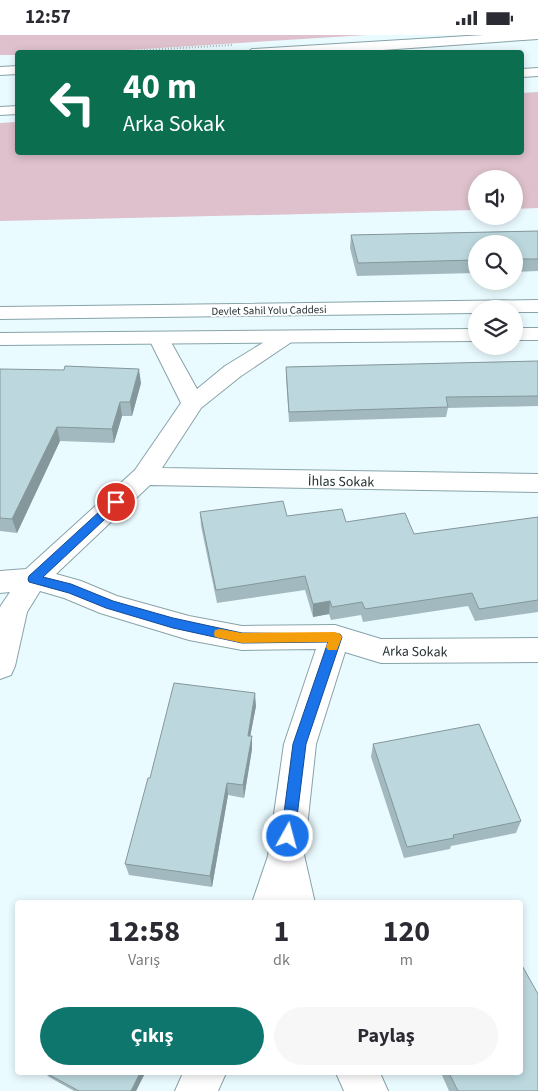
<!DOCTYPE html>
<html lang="tr">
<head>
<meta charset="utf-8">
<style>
	:root { --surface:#fff; --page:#f7f7f7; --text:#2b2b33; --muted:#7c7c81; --accent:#0f766e }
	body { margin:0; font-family:"Source Sans 3",sans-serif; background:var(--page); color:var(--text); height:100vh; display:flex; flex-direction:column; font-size:19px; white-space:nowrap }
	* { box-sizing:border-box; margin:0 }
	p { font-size:16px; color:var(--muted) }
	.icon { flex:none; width:28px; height:28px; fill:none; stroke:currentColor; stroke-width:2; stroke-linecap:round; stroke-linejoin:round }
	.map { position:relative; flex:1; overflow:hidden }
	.sheet { position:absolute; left:15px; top:865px; width:508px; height:175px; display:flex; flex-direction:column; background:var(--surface); border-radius:5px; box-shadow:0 2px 8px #0003 }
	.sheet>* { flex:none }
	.guide { position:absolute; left:15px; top:15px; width:509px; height:105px; border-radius:5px; box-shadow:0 2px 8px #0003; background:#0b6e4f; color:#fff; overflow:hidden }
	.tools { position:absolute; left:468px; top:135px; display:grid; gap:10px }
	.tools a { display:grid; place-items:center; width:55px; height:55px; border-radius:50%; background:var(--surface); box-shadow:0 2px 8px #0003; font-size:25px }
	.pin { position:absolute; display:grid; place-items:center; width:42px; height:42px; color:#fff; margin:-21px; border:2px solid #fff; border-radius:50%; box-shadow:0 1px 5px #0007 }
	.me { position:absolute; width:55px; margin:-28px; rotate:7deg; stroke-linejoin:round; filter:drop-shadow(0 0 4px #0008) }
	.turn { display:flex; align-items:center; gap:18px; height:105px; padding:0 25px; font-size:22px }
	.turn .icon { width:65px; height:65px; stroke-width:2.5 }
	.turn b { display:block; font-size:35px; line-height:42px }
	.eta { display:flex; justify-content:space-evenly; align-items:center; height:85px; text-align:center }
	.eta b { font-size:30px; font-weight:700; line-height:35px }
	.cta { display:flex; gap:10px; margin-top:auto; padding:10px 25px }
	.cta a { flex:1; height:58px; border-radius:30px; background:var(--accent); color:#fff; font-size:20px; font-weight:700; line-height:58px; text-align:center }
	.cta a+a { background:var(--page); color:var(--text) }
	.status { display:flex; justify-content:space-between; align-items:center; height:35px; padding:0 25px; background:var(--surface); direction:ltr }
	.status svg { height:14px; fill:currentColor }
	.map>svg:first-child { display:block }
</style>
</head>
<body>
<div class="status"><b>12:57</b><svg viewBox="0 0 49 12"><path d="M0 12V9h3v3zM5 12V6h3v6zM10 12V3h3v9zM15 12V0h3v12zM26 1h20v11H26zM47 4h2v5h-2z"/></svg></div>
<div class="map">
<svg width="538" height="1056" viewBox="0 0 538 1056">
	<rect width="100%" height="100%" fill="#eafbff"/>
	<path fill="#dec1cd" d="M0,0H367L96,17L18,18L17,20H0Z
		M538,57V173L514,174V144H476V175L0,186V88L17,87L18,118H521V58Z"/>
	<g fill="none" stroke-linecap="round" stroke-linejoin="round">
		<defs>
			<path id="minor" d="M286,296L293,298L297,302L293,306L241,341L201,373L162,433L538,439V457L150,450L56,539L81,546L117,561L189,581L242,591L335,590L381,604L538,603V627L381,628L345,617L316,709L304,820L315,868H252L268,821L284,709L316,614L242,615L189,605L100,578L64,563L40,556L27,577L15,631L11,640L0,644V572L10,557L0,558V536L26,534L135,435L181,368L149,304L153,300L160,298L167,300L197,354L225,331L279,298Z
				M183,1038H226L218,1056H175Z
				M336,1038H380L388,1056H344Z"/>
			<path id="major" d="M538,265V277H514V274H476V278L0,284V272Z
				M514,293H538V305H514Z
				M476,294V306L0,310V298Z"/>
			<path id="highway" d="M484,0H538V4L340,18H246L252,14Z
				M18,31V39L0,40V32Z
				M538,33V41L521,42V34Z
				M18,71V79L0,80V72Z"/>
		</defs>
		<use href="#minor" stroke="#87a3a9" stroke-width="2"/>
		<use href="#major" stroke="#87a3a9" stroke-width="2"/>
		<use href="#highway" stroke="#87a3a9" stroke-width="2"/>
		<path stroke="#a2b2b5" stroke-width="2" stroke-dasharray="1 2" stroke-linecap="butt" d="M96,18L232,10"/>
		<use href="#minor" fill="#fff" fill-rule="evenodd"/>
		<use href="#major" fill="#fff" fill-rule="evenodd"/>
		<use href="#highway" fill="#fff" fill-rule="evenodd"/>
	</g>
	<path fill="#a2babf" d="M538,196V236L514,237V209H476V238L357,241L350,213L351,200Z
		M538,326V371L448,373L446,382L289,387L286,342V332Z
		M0,334L141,348L132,381H122L114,408L60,406L17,498L0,496Z
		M200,477L287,481L346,487L414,499L538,482V577L475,586L468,571L363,587L361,580L331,585L329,579L313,582L305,555L217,568L201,491Z
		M256,671L250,701H252V714L244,763L228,760L212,852L129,840L125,829L150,743Z
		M373,709L521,786L516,798L451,811L450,814L404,823L371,722Z
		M45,1038H145L136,1056H74L49,1042Z
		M441,1038H520L538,1056H449Z"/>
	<path fill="#84979b" d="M139,334L141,348L132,381L130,367Z
		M120,367L122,381L114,408L112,394Z
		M57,392L60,406L17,498L12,484Z
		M330,566L329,579L313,582V569Z
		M255,658L256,671L248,713V701Z
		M252,701V714L244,763L243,750Z
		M227,748L228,760L212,852L210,841Z
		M140,1038H145L136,1056H131Z"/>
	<path fill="#bcd8de" stroke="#84979b" d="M538,196V224H514V209H476V225L358,228L351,200Z
		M538,326V361L446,362L448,372L289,377L286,332Z
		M65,331L139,334L130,367H120L112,394L57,392L12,484L0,483V334L64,335Z
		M283,466L287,481L342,474L346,487L405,478L414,499L538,482V565L479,574L472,558L365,574L362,567L332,572L330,566L313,569L305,541L216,555L200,477Z
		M174,648L255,658L248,701H252L243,750L227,748L210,841L125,829L148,743H150Z
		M479,689L521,786L453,800L454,803L407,812L373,709Z
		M520,927L538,959V1056H458L449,1038H520Z
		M46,1038H140L131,1056H79Z"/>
	<path fill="#1a73e8" stroke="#114b97" d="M116,463L120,465L121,467L120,470L43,542L71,549L113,566L173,583L242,598L340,599L342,602L306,709L294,806L288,808L283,806L281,801L293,709L328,607L242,608L173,593L106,573L69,558L29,547L28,544L29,541L112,465Z"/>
	<path fill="#f59e0b" d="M220,594L242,598L335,597L340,599L342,602L337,615H328L326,612L328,607L242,608L215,602L214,599L215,595Z"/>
	<g text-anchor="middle" stroke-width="4" stroke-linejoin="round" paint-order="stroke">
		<g font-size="11" fill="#253133" stroke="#fff">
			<text transform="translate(269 275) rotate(-1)" y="4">Devlet Sahil Yolu Caddesi</text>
		</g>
		<g font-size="14" fill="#253133" stroke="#fff">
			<text transform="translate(341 446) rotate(1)" y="5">İhlas Sokak</text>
			<text transform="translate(415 616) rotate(1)" y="5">Arka Sokak</text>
		</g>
	</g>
</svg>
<div class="tools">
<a><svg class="icon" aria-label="sound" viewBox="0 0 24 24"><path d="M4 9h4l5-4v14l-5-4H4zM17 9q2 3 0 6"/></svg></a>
<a><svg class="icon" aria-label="search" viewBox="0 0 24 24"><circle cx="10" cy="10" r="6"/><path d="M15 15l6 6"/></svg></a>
<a><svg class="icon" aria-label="layers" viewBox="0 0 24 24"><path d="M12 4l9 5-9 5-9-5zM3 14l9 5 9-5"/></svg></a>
</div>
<div class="pin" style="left:116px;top:467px;background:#d93025"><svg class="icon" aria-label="arrive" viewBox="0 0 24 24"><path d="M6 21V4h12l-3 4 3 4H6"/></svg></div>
<svg class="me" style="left:288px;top:801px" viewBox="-20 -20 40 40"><circle r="17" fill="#1a73e8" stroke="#fff" stroke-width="3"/><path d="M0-11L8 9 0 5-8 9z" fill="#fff"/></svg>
<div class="guide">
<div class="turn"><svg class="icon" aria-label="left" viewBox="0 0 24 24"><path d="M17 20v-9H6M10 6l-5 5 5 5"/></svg><div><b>40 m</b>Arka Sokak</div></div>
</div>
<section class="sheet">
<div class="eta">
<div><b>12:58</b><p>Varış</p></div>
<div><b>1</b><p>dk</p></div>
<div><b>120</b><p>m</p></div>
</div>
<div class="cta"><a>Çıkış</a><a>Paylaş</a></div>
</section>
</div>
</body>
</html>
